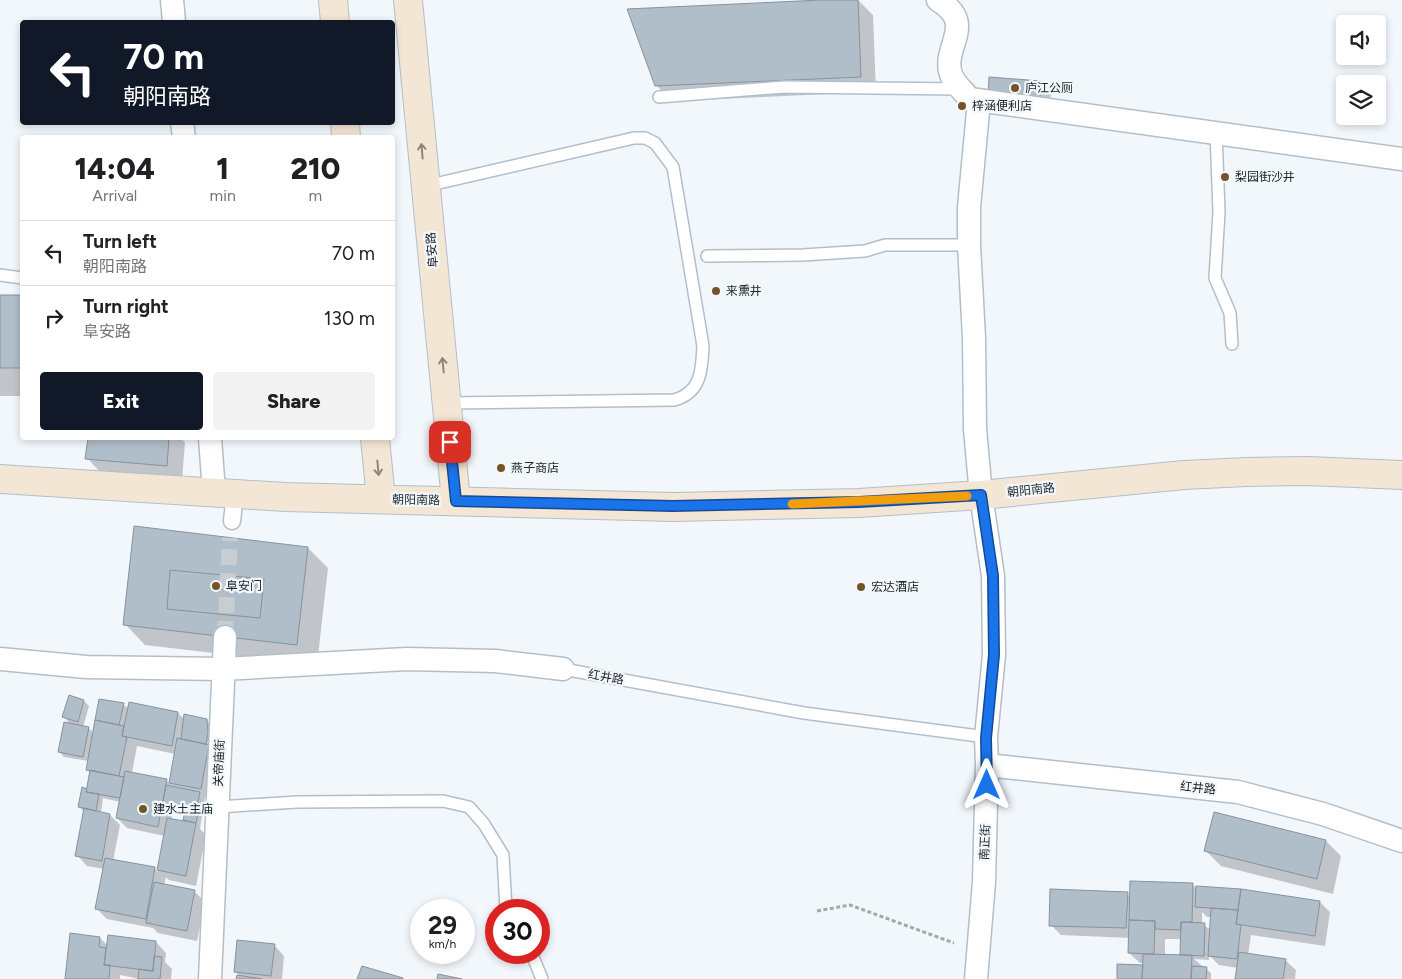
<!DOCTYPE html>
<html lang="en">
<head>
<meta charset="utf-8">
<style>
	:root { --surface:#fff; --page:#f2f2f2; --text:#202124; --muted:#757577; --line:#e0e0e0; --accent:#111827 }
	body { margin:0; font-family:Figtree,"Noto Sans SC",sans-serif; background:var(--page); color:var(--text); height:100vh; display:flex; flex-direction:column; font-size:19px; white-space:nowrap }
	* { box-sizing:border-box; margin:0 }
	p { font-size:16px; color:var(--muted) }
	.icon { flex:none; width:28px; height:28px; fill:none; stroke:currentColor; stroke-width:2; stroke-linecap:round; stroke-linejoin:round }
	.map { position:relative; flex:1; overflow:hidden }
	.side { position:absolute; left:20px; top:135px; width:375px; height:305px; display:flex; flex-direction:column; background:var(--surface); border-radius:5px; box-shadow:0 2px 8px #0003 }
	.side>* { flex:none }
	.top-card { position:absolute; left:20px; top:20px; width:375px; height:105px; border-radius:5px; box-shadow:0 2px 8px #0003; background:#111827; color:#fff; overflow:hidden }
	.buttons { position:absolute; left:1336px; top:15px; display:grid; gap:10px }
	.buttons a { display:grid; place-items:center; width:50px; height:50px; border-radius:5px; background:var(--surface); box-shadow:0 2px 8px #0003; font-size:25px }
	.speed { position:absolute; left:410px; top:899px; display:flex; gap:10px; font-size:25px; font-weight:700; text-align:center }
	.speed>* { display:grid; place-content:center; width:65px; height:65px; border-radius:50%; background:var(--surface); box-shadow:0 2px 8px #0003; line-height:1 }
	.speed small { font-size:12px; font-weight:400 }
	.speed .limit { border:8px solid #d22; background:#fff; color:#111 }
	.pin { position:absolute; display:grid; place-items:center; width:42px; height:42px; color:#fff; margin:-21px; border-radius:10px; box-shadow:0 2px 8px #0006 }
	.me { position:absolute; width:55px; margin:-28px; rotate:0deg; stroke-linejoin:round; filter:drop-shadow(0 0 4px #0008) }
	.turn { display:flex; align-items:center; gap:18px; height:105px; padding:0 20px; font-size:22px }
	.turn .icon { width:65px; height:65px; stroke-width:2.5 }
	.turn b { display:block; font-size:35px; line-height:42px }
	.eta { display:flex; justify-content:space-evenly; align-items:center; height:85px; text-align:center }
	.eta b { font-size:30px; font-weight:800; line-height:35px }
	.cta { display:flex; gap:10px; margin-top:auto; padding:10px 20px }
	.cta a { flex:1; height:58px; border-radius:5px; background:var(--accent); color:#fff; font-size:20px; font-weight:800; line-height:58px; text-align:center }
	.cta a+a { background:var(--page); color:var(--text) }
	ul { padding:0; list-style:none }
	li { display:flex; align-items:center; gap:15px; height:65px; padding:0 20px; border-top:1px solid var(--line) }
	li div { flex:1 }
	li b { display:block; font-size:19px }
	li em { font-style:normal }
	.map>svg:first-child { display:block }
</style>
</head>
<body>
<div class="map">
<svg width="1402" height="979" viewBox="0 0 1402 979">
	<rect width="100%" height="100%" fill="#f2f7fc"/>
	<path fill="#0003" fill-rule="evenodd" d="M847,0H858L873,15L876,92L672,101L656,85Z
		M990,78L1041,82L1051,93L1050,109Z
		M0,296H22V396H0Z
		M89,438H180L185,442L182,481L102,474L87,458Z
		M308,548L328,568L317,665L145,645L125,624Z
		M84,701L89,706L83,727L88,728L94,733L123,705L129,708L178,713L185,720H206L212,725L211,799L205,797L200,829L206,835L196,886L169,880L166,877L164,886L194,891L205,902L197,941L158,933L153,928L107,919L97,909L104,869L87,866L77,855L85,812L79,807L88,790L91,773L87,769L89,761L64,757L60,752L71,725L64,717ZM137,746L175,754L170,784L166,780L132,773ZM103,798L120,802L117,818L127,828L165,836L158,872L155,869L113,861L120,825L110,815L101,813ZM173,812L185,814L184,820L187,823L171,820Z
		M1215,813L1326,841L1341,856L1333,894L1221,866L1206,851Z
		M1192,884L1197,889L1320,902L1330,912L1325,946L1251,935L1248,955L1285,960L1296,970L1295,979H1236L1238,968L1219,965L1209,955V960L1194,959L1211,973V979H1118L1144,966V963H1140L1129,953L1130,938L1061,935L1051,925L1127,894L1131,898ZM1202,912L1207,917H1211V930L1202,924ZM1165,939H1182L1183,956L1165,955Z
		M100,938L108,946L156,942L166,953L165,962L172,969L171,979H139L120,975V979H66Z
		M274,945L284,956L282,979H237L241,977L235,971Z"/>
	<path fill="#b0bec9" stroke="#86929d" d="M821,0H858L861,77L655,86L627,9Z
		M989,77L1041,81L1040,99L988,95Z
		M0,295H22V368H0Z
		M88,438H169L167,466L85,459Z
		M134,526L308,547L297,645L123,625Z
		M170,570L264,579L260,618L167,609Z
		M69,695L84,700L78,722L62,717Z
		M99,699L124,703L119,725L95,720Z
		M129,702L178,712L172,746L122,736Z
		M184,714L207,719L208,733L206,744L181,739Z
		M95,720L124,726L122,736L127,737L119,776L86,770Z
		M64,722L89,727L83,757L58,752Z
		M177,738L209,745L201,789L169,783Z
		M90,770L124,777L120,798L86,792Z
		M125,771L167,779L158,827L116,818Z
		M166,785L200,792L196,813L162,807Z
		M82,787L87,789L86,792L99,794L96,811L78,807Z
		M84,808L110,814L102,861L75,856Z
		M185,811L198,814L196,823L183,820Z
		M1214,812L1326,840L1317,879L1204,851Z
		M167,818L196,823L186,876L157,870Z
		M105,858L155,867L146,919L95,909Z
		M1130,881L1193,883L1192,922H1181V930L1155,929V921L1129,920Z
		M154,882L195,890L187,931L146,923Z
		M1196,886L1241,889L1238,910L1195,907Z
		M1050,889L1128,892L1126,928L1049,926Z
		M1241,889L1320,901L1315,936L1236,924Z
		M1211,908L1238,910L1236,924L1241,925L1237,959L1208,956Z
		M1129,920L1155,921L1154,954L1128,953Z
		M1181,922L1205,923L1204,956L1180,955Z
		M70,933L100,937L99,947L106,948L104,965H110L109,979H65Z
		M108,935L156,941L153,971L104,965Z
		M237,940L275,944L271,976L234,972Z
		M1239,952L1286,959L1283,979H1235Z
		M1143,954L1192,955L1191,979H1142Z
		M154,956L162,957L160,979H138L139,969L153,971Z
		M1117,964L1143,965L1142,979H1117Z
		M362,966L403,978V979H357Z
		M1192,966L1207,967L1206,979H1191Z
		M438,974L462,979H437Z
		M237,975L262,979H236Z"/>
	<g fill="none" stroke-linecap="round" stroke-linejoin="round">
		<path stroke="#c8cdd2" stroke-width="16" stroke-dasharray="16 8" stroke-linecap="butt" d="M225,637L230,538"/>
		<defs>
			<path id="service" d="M659,97L784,87L961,89
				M1216,132L1219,212L1215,278L1230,313L1232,344
				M426,186L634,138H645L655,143L673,167L703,346C702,370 701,393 674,400L447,403
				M707,256L803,255L865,251L885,245H969
				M0,275L22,278
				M563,669L804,713L986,737
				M218,807L297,802L443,801L469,807L484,824L503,855L506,910
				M531,952L542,979"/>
			<path id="pedestrian" d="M232,521L235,494"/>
			<path id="minor" d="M172,0L174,22
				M938,0C979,25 939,48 952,77C956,85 964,92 970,99L1402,159
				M182,122L184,138
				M210,438L214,492
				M0,659L86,667L222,669L407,659L495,661L563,669
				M987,765L1238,792L1323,814L1402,841
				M210,979L225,637
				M976,979L984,882L987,765L986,737L994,655L993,576L981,495L975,429L974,338L969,245V207L979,101"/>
			<path id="secondary" d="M333,0L335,22
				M408,0L456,501
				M345,122L346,138
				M375,438L381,499
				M0,479L285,497L673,507L859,503L981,495L1184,475L1246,472L1308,471L1402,475"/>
		</defs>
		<use href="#service" stroke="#b2bfca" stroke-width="14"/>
		<use href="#pedestrian" stroke="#b2bfca" stroke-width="19"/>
		<use href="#minor" stroke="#b2bfca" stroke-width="25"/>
		<use href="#secondary" stroke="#b2bfca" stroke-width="30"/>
		<path stroke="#a3a8ad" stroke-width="3" stroke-dasharray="4 2.5" stroke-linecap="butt" d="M817,911L850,905L954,943"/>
		<use href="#service" stroke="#fff" stroke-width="11"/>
		<use href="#pedestrian" stroke="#fff" stroke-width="16"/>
		<use href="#minor" stroke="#fff" stroke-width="22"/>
		<use href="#secondary" stroke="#f4e6d4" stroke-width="28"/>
	</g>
	<defs><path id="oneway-shaft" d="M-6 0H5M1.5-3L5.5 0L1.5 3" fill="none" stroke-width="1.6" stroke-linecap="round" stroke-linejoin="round" transform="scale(1.25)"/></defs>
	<g stroke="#8a867f">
		<use href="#oneway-shaft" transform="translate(422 151) rotate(-95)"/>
		<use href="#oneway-shaft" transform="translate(443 365) rotate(-96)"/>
		<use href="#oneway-shaft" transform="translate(378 468) rotate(85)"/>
	</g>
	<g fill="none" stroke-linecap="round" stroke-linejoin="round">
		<defs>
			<path id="route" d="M450,442L456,501L673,506L859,502L981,495L993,576L994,655L986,738L987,785"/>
		</defs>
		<use href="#route" stroke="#114b97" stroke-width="12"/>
		<use href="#route" stroke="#1a73e8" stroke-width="9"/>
		<path stroke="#f59e0b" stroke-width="9" d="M792,504L967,496"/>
	</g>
	<g fill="#725428" stroke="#f2f7fc" stroke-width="2">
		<circle cx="1015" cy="88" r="5"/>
		<circle cx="962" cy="106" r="5"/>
		<circle cx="1225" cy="177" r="5"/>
		<circle cx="716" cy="291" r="5"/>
		<circle cx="501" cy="468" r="5"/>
		<circle cx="216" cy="586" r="5"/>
		<circle cx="861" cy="587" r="5"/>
		<circle cx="143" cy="809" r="5"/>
	</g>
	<g text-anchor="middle" stroke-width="4.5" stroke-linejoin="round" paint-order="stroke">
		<g font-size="12" fill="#21262a" stroke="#f2f7fc" text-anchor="start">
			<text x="1025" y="92">庐江公厕</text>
			<text x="972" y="110">梓涵便利店</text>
			<text x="1235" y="181">梨园街沙井</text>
			<text x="726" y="295">来熏井</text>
			<text x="511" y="472">燕子商店</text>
			<text x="226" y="590">阜安门</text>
			<text x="871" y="591">宏达酒店</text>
			<text x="153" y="813">建水土主庙</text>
		</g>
		<g font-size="12" fill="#21262a" stroke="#f2f7fc">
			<text transform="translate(432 250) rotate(-95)" y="4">阜安路</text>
			<text transform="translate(1031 490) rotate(-6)" y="4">朝阳南路</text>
			<text transform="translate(416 500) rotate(1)" y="4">朝阳南路</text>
			<text transform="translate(606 677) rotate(10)" y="4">红井路</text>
			<text transform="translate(219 763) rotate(-88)" y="4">关帝庙街</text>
			<text transform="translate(1198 788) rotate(6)" y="4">红井路</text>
			<text transform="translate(985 842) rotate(-88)" y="4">南正街</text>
		</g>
	</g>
</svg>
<div class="buttons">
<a><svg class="icon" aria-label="sound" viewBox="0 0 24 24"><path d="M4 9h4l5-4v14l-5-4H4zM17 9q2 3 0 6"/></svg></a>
<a><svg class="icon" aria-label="layers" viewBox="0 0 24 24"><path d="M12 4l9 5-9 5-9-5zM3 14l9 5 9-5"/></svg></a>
</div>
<div class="speed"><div>29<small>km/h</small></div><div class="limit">30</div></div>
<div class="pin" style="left:450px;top:442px;background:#d93025"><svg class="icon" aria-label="arrive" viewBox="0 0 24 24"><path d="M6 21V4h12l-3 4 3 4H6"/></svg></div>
<svg class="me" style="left:987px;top:785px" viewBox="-20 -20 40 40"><path d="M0-17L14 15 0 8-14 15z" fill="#1a73e8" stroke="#fff" stroke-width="4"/></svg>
<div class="top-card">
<div class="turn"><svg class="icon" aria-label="left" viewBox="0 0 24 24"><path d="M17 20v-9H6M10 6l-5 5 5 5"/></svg><div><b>70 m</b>朝阳南路</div></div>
</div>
<section class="side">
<div class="eta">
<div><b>14:04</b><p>Arrival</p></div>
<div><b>1</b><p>min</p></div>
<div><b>210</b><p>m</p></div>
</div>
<ul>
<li><svg class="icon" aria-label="left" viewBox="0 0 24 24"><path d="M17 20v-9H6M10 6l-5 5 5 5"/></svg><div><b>Turn left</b><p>朝阳南路</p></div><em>70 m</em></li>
<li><svg class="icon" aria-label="right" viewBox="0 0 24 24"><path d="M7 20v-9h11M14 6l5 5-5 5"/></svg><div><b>Turn right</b><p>阜安路</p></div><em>130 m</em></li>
</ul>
<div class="cta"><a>Exit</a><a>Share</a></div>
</section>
</div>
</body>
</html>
